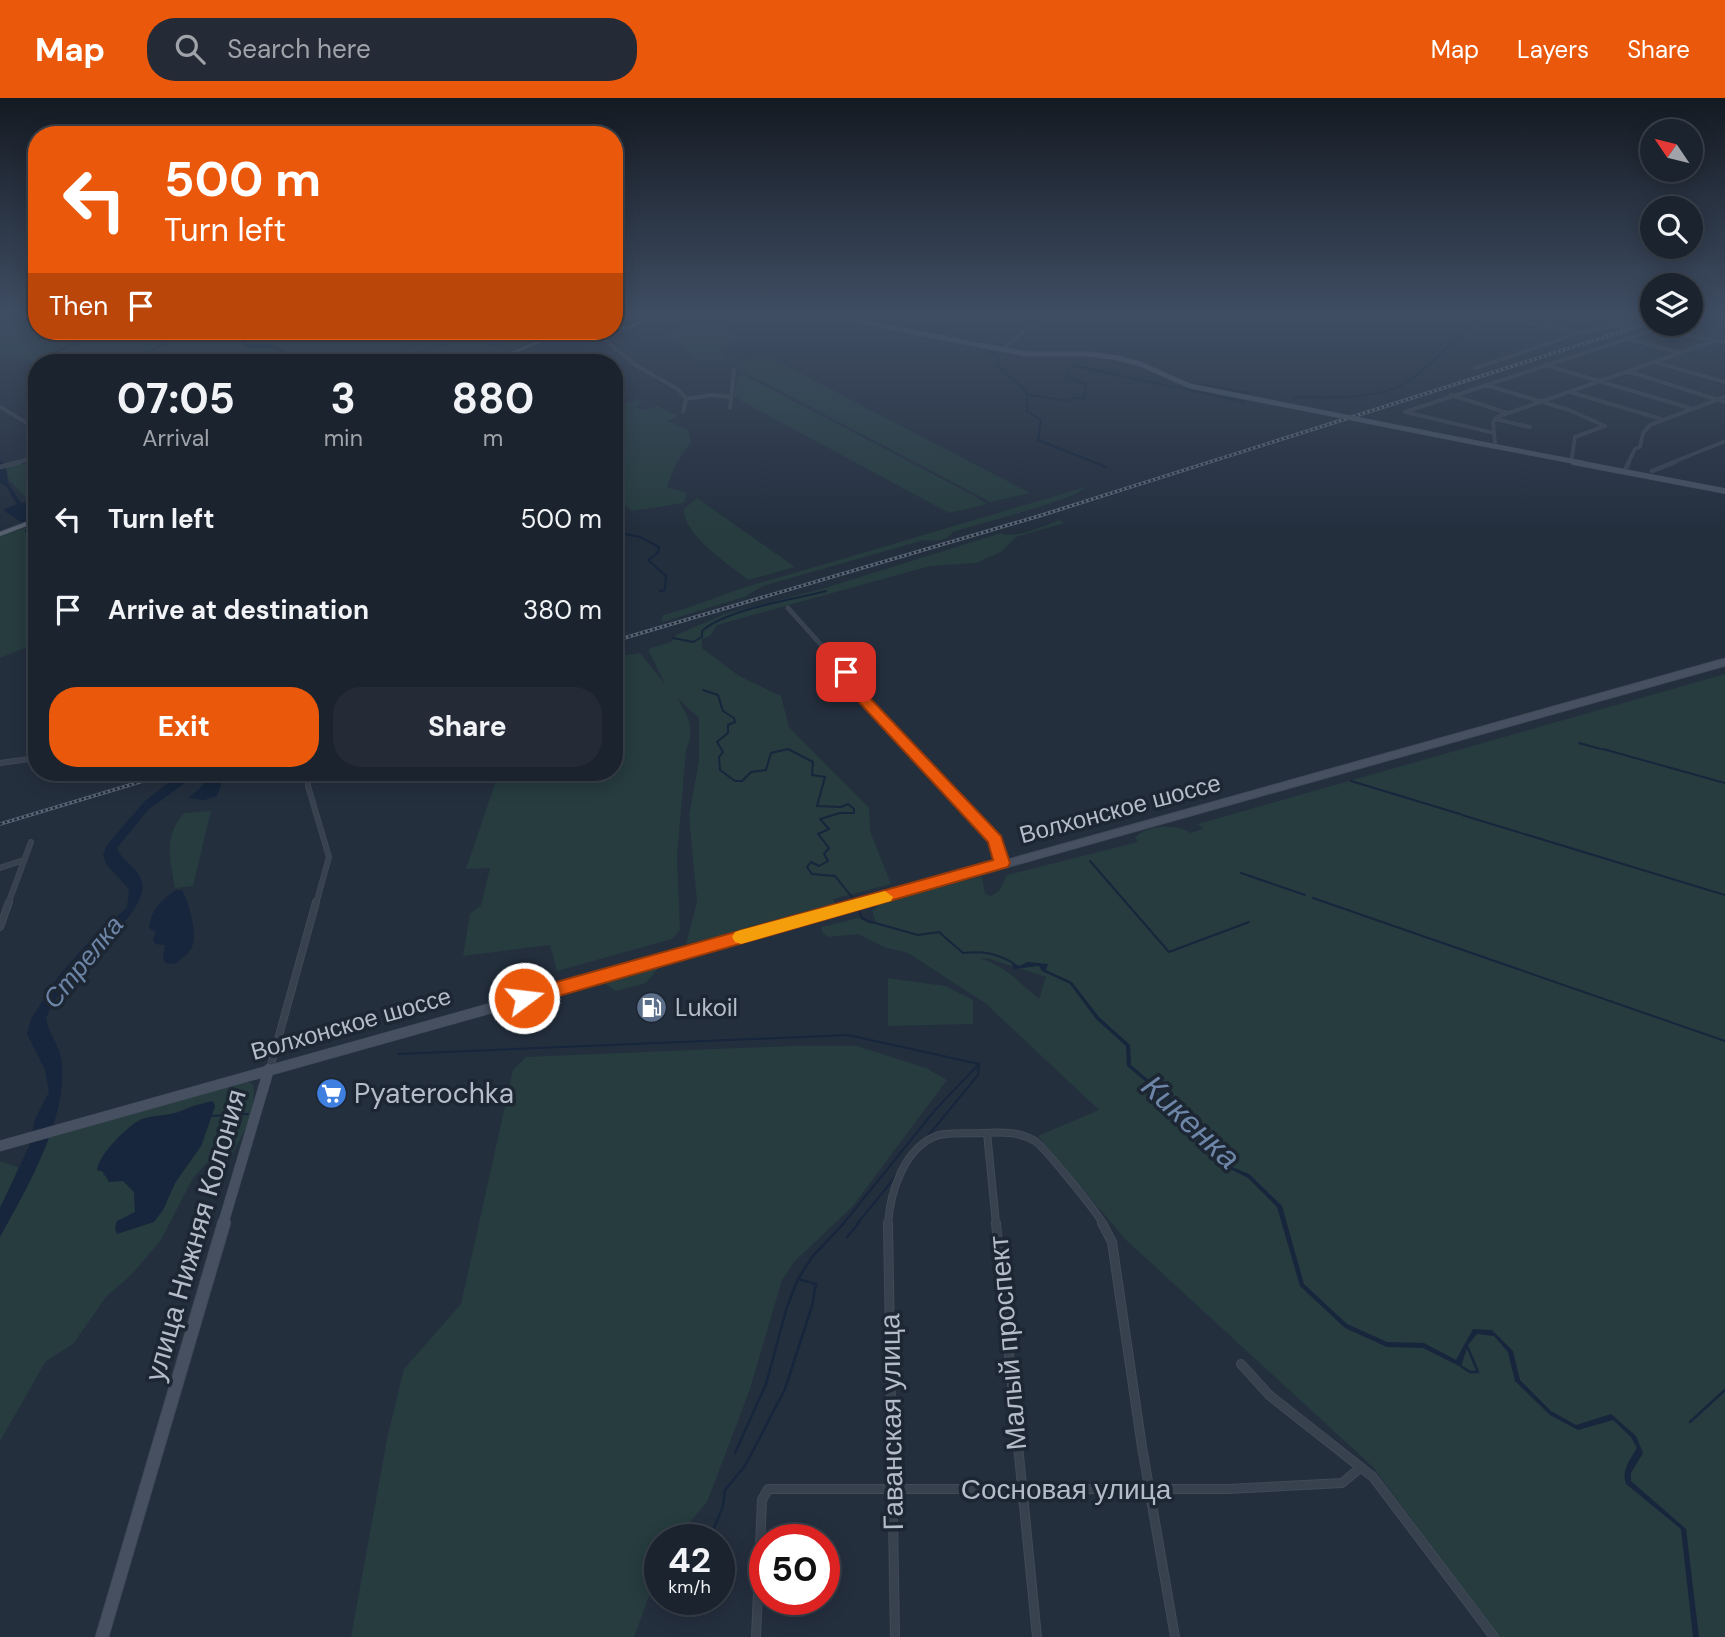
<!DOCTYPE html>
<html lang="en">
<head>
<meta charset="utf-8">
<style>
	:root { --surface:#1b232e; --page:#242b36; --text:#f1f3f6; --muted:#a0a4aa; --line:#39404a; --accent:#ea580c }
	body { margin:0; font-family:"DM Sans",sans-serif; background:var(--page); color:var(--text); height:100vh; display:flex; flex-direction:column; font-size:26px; white-space:nowrap }
	* { box-sizing:border-box; margin:0 }
	p { font-size:23px; color:var(--muted) }
	.icon { flex:none; width:38px; height:38px; fill:none; stroke:currentColor; stroke-width:2; stroke-linecap:round; stroke-linejoin:round }
	.map { position:relative; flex:1; overflow:hidden }
	.sheet { position:absolute; left:28px; top:256px; width:595px; height:427px; display:flex; flex-direction:column; background:var(--surface); border-radius:28px; box-shadow:0 4px 18px #0003,0 0 0 2px var(--line) }
	.sheet>* { flex:none }
	.top-card { position:absolute; left:28px; top:28px; width:595px; height:214px; border-radius:28px; box-shadow:0 4px 18px #0003,0 0 0 2px var(--line); background:#ea580c; color:#fff; overflow:hidden }
	.needle { width:46px; rotate:305deg }
	.fabs { position:absolute; left:1640px; top:21px; display:grid; gap:14px }
	.fabs a { display:grid; place-items:center; width:63px; height:63px; border-radius:50%; background:var(--surface); box-shadow:0 4px 18px #0003,0 0 0 2px var(--line); font-size:35px }
	.speed { position:absolute; left:644px; top:1426px; display:flex; gap:14px; font-size:35px; font-weight:700; text-align:center }
	.speed>* { display:grid; place-content:center; width:91px; height:91px; border-radius:50%; background:var(--surface); box-shadow:0 4px 18px #0003,0 0 0 2px var(--line); line-height:1 }
	.speed small { font-size:18px; font-weight:400 }
	.speed .limit { border:10px solid #d22; background:#fff; color:#111 }
	.pin { position:absolute; display:grid; place-items:center; width:60px; height:60px; color:#fff; margin:-30px; border-radius:14px; box-shadow:0 4px 10px #0006 }
	.me { position:absolute; width:77px; margin:-38px; rotate:75deg; stroke-linejoin:round; filter:drop-shadow(0 0 5px #0008) }
	.turn { display:flex; align-items:center; gap:24px; height:147px; padding:0 21px; font-size:32px }
	.turn .icon { width:91px; height:91px; stroke-width:2.5 }
	.turn b { display:block; font-size:49px; line-height:60px }
	.then { display:flex; align-items:center; height:66px; padding:0 21px; background:#0003; gap:14px; font-size:26px }
	.eta { display:flex; justify-content:space-evenly; align-items:center; height:119px; text-align:center }
	.eta b { font-size:42px; font-weight:700; line-height:49px }
	.action { display:flex; gap:14px; margin-top:auto; padding:14px 21px }
	.action a { flex:1; height:80px; border-radius:28px; background:var(--accent); color:#fff; font-size:28px; font-weight:700; line-height:80px; text-align:center }
	.action a+a { background:var(--page); color:var(--text) }
	ul { padding:0; list-style:none }
	li { display:flex; align-items:center; gap:21px; height:91px; padding:0 21px }
	li div { flex:1 }
	li b { display:block; font-size:26px }
	li em { font-style:normal }
	header { display:flex; align-items:center; gap:42px; box-sizing:border-box; height:98px; padding:0 35px; background:var(--accent); color:#fff }
	header strong { font-size:33px }
	nav { display:flex; gap:38px; margin-inline-start:auto; font-size:24px }
	.search { width:490px; height:63px; background:var(--page); display:flex; align-items:center; gap:18px; box-sizing:border-box; padding:0 24px; border-radius:28px; color:var(--muted); font-size:26px }
	.map>svg:first-child { display:block }
</style>
</head>
<body>
<header>
<strong>Map</strong>
<div class="search"><svg class="icon" aria-label="search" viewBox="0 0 24 24"><circle cx="10" cy="10" r="6"/><path d="M15 15l6 6"/></svg>Search here</div>
<nav><a>Map</a><a>Layers</a><a>Share</a></nav>
</header>
<div class="map">
<svg width="1725" height="1539" viewBox="0 0 1725 1539">
	<rect width="100%" height="100%" fill="#242f3e"/>
	<path fill="#263c3f" fill-rule="evenodd" d="M3,215H37V233H405L418,241L397,261L387,264H315L304,260L317,258H305L285,264H37L0,260V221L6,219Z
		M726,215L737,216L725,231L739,240L719,253L726,257L724,259L735,261L732,263H694L681,247L671,242L669,234L681,229L652,224Z
		M486,233H538L539,236L559,233L516,250L476,237Z
		M462,235L468,237L404,257L424,239Z
		M472,238L506,254L486,264H392Z
		M765,257L1030,395L990,404L737,270L741,265Z
		M744,277L973,397L987,406L949,415L734,299L738,279Z
		M637,301L642,305L635,309L644,312L658,308L678,318L667,323L688,332L691,343L675,368L667,389L687,395L684,405L632,413L614,400V311Z
		M29,365H37V403L32,402L33,400L21,402L26,400L9,382L6,369Z
		M1086,389C1077,401 975,427 953,434C947,444 934,443 924,442L763,488L744,499L663,524L662,521L663,517C696,509 726,494 759,485C868,454 976,421 1086,389Z
		M697,400L795,469L748,482C729,466 683,438 684,411Z
		M1060,422L1064,425L1016,439L1001,454L976,465L930,468L717,527L710,538L702,541V550L739,578L781,598L789,629L869,710L870,733L891,786L833,801L836,808L686,846L697,804L689,717L699,663V620L677,600C688,617 696,631 686,652L677,759L680,832L672,841L557,873L550,847L463,858L470,816L481,807L490,770L466,771L499,674H614V559L640,555L665,586L648,551L671,544L676,537L725,516L825,490L1001,435C1016,442 1045,427 1060,422Z
		M27,429L25,433L32,444L27,462L29,476L37,486V545L0,560V438Z
		M1725,576V1539H1498L1373,1369L1125,1141L1038,1038L1099,1012L985,905L908,855L884,849L858,836L828,839L822,834V829L858,820L871,826L876,824L872,813L881,805L952,785L982,779L985,796L991,798L1000,792L1007,777L1138,744L1135,739C1151,727 1173,725 1191,735L1203,731L1198,726ZM987,860L1046,879L1039,901C1019,885 1006,867 980,861Z
		M211,713L193,788L175,790C170,759 163,740 184,715Z
		M660,868L646,885L616,893L602,884Z
		M888,880L945,888L973,902V926L888,928Z
		M791,948H857L926,970L947,982L852,1109L795,1163L782,1182L749,1294L707,1404L675,1442H660V1469L634,1539H351L388,1336L404,1271L461,1206L513,972L526,959Z
		M247,984L253,986C258,1010 242,1039 231,1059L210,1061L193,1080L161,1142L132,1176L106,1199L73,1246L46,1263L0,1343V1139L28,1087L47,1039ZM194,1007L215,1009L201,1048L175,1085L163,1112L126,1118L135,1114L134,1093L123,1083L103,1077L105,1055L135,1025L141,1021L175,1015Z
		M0,1063L20,1070L0,1110Z"/>
	<path fill="#17263c" d="M0,361L6,369L8,385L21,405L37,403L34,420L37,423V486C24,472 28,460 32,444L25,433L27,428L3,412L17,406L6,388L0,385Z
		M182,674H195L193,679L148,712L117,750C122,764 139,770 142,784C149,809 98,849 82,866C68,882 54,901 46,920C49,937 61,949 62,966C67,1022 26,1092 0,1139V1110L30,1046L35,1021L49,994L45,972L27,936L31,921L57,880L82,851L127,809L129,791L106,766L103,757L107,747L144,704Z
		M210,674H226L217,698L204,702L188,700L201,689Z
		M176,792H182C189,805 199,838 191,851C187,857 180,862 175,866L165,865L163,858L165,847L155,846L153,841L156,834L149,830C153,809 158,805 176,792Z
		M1012,864L1019,868L1028,864L1048,866L1046,872L1072,884L1099,919L1130,947L1131,967L1191,1018L1232,1069L1249,1076L1282,1108L1304,1186L1347,1226L1387,1244L1424,1245L1456,1262L1473,1231L1492,1232L1513,1253L1520,1282L1551,1313L1576,1327L1611,1316L1636,1338L1643,1355L1631,1375V1383L1686,1431L1699,1539H1693L1681,1431L1626,1386C1621,1372 1630,1362 1637,1350L1631,1339L1613,1322L1578,1332L1550,1317L1515,1283L1508,1254L1494,1238L1477,1236L1468,1247L1461,1269L1423,1250L1387,1249L1345,1230L1300,1188L1277,1109L1248,1080L1228,1070L1189,1020L1127,968L1126,948L1096,921L1070,886L1042,873L1039,868L1013,871Z
		M213,1003L215,1008L201,1048L175,1085L163,1112L154,1124L117,1136L115,1130L117,1123L135,1114L134,1094L123,1083L109,1084L103,1074L97,1072C98,1058 128,1026 143,1021C154,1017 165,1018 176,1015C189,1011 199,1005 213,1003Z"/>
	<g fill="none" stroke-linecap="round" stroke-linejoin="round">
		<path stroke="#17263c" stroke-width="2" d="M1690,218L1697,215
			M1661,228L1667,226
			M970,242L982,245
			M985,251L998,258V268L1027,294V313L1041,322L1038,342L1106,369
			M39,262L100,233
			M132,264L186,233
			M1075,268L1245,304
			M1199,286L1249,295
			M1030,297L1069,303L1073,300L1084,301L1086,286L1066,279L1069,276
			M1293,302L1296,299C1326,300 1377,301 1403,286C1436,268 1453,234 1492,215
			M614,414L617,417L614,420
			M614,434L640,439L659,449L658,455L648,462L666,478L665,492L660,493
			M673,540L693,544L702,539V533C727,511 792,502 826,493
			M703,592L718,597L723,613L734,620L735,624L728,627V635L717,644L723,654L719,659L720,672L735,683H742L751,674L766,672L771,655L788,651L813,664L812,677L825,679L817,708L841,709L848,706L854,711V715H840L820,721L829,731L818,736L829,750L824,756L828,763L819,768L811,764L807,769L812,776L835,778L855,803
			M1579,645L1601,651
			M1603,651L1725,685
			M1351,683L1460,716
			M1462,717L1725,797
			M1090,763L1169,854L1249,824
			M1241,775L1305,797
			M1313,800L1725,943
			M858,811L862,820L868,823L918,837L939,834L963,855C983,853 996,855 1013,865
			M398,956L848,937L979,966
			M211,1018L248,1016
			M928,1038L978,977L979,967
			M843,1126L935,1012L979,966
			M857,1126L896,1078"/>
		<path stroke="#17263c" stroke-width="2.5" d="M847,1139L859,1125
			M1462,1269L1470,1274H1478L1467,1248
			M1690,1324L1725,1292
			M735,1355L766,1286L787,1209L798,1181L812,1159L844,1125
			M709,1442L723,1408L725,1392L745,1368L785,1291L812,1208L816,1186L798,1181"/>
		<path stroke="#17263c" stroke-width="3.5" d="M265,264L285,254L270,248H246L243,244L250,238L270,233"/>
		<defs>
			<path id="minor-far4" d="M1604,215L1637,222
				M1494,219L1579,234
				M1690,220L1703,215
				M1656,232L1725,244
				M606,233L605,242L634,266L679,292L686,301L683,314
				M1626,240L1680,255
				M1002,252L1028,230L1064,215
				M1654,264L1725,284
				M1545,267L1693,311
				M1475,270L1582,234L1623,227L1652,217
				M1627,273L1725,304
				M1486,287L1569,312L1605,328
				M1570,294L1661,321
				M1451,297L1508,315
				M686,301L712,297L730,299
				M0,309L37,331
				M730,310L734,272
				M1405,314L1672,226
				M1405,314L1494,335
				M1495,321L1530,329
				M1495,345L1493,324L1497,319L1714,243
				M1572,359L1575,339L1605,328
				M14,365L37,359
				M1628,365L1635,351L1640,349L1643,335L1650,327L1725,299
				M1671,365L1725,343"/>
			<path id="minor-far3" d="M0,369L20,364
				M1626,370L1629,364
				M1652,373L1675,364
				M788,510L831,558"/>
			<path id="minor-far2" d="M829,556L860,590L862,599L995,742L1002,765
				M0,665L37,660
				M308,674V688L329,759L316,806
				M0,770L24,762
				M8,806L31,744"/>
			<path id="minor-far1" d="M0,829L9,804
				M270,970L316,804
				M987,1035L996,1126
				M888,1126C890,1095 904,1048 939,1037C952,1034 969,1036 982,1035C1001,1034 1018,1033 1035,1043C1044,1049 1098,1115 1103,1126"/>
			<path id="minor" d="M888,1125L895,1539
				M996,1125L1037,1539
				M1102,1125L1112,1144L1142,1349L1175,1539
				M1241,1266L1269,1297L1373,1379L1494,1539
				M756,1539L762,1402L768,1391H1228L1342,1385L1359,1371"/>
			<path id="secondary-far4" d="M815,215L1026,256H1089L1118,260L1140,266L1190,288L1270,304
				M1472,344L1582,365"/>
			<path id="secondary-far3" d="M1573,364L1725,393"/>
			<path id="secondary-far2" d="M863,806L1725,564"/>
			<path id="secondary-far1" d="M0,1048L869,804
				M223,1126L269,971"/>
			<path id="secondary" d="M102,1539L224,1125"/>
			<path id="primary" d="M561,233H566L494,264H489Z
				M37,420V424L0,438V434Z"/>
		</defs>
		<use href="#minor-far4" stroke="#414a57" stroke-width="3.5"/>
		<use href="#minor-far3" stroke="#414a57" stroke-width="4.5"/>
		<use href="#minor-far2" stroke="#414a57" stroke-width="6"/>
		<use href="#minor-far1" stroke="#414a57" stroke-width="8"/>
		<use href="#minor" stroke="#414a57" stroke-width="10"/>
		<use href="#secondary-far4" stroke="#414a57" stroke-width="5"/>
		<use href="#secondary-far3" stroke="#414a57" stroke-width="6"/>
		<use href="#secondary-far2" stroke="#414a57" stroke-width="9"/>
		<use href="#secondary-far1" stroke="#414a57" stroke-width="11"/>
		<use href="#secondary" stroke="#414a57" stroke-width="14"/>
		<use href="#primary" stroke="#414a57" stroke-width="1"/>
		<use href="#minor-far4" stroke="#38414e" stroke-width="2.5"/>
		<use href="#minor-far3" stroke="#38414e" stroke-width="3.5"/>
		<use href="#minor-far2" stroke="#38414e" stroke-width="4.5"/>
		<use href="#minor-far1" stroke="#38414e" stroke-width="6"/>
		<use href="#minor" stroke="#38414e" stroke-width="8"/>
		<use href="#secondary-far4" stroke="#465061" stroke-width="4.5"/>
		<use href="#secondary-far3" stroke="#465061" stroke-width="5"/>
		<use href="#secondary-far2" stroke="#465061" stroke-width="7"/>
		<use href="#secondary-far1" stroke="#465061" stroke-width="10"/>
		<use href="#secondary" stroke="#465061" stroke-width="12"/>
		<use href="#primary" fill="#56606e" fill-rule="evenodd"/>
		<path stroke="#5a6575" stroke-width="2" d="M614,221L626,218L646,222
			M614,230H628L643,223L719,215"/>
		<defs>
			<path id="rail" d="M614,543L1039,418L1652,224
				M0,726L173,674"/>
		</defs>
		<use href="#rail" stroke="#5a6575" stroke-width="3.5"/>
		<use href="#rail" stroke="#1d2633" stroke-width="2" stroke-dasharray="2.5" stroke-linecap="butt"/>
		<defs>
			<path id="secondary-bridge" d="M1270,304L1472,344"/>
		</defs>
		<use href="#secondary-bridge" stroke="#414a57" stroke-width="5" stroke-linecap="butt"/>
		<use href="#secondary-bridge" stroke="#465061" stroke-width="4.5"/>
	</g>
	<linearGradient id="sky" x2="0" y2="1"><stop stop-color="#141a22"/><stop offset="0.5" stop-color="#3f4d63"/><stop offset="1" stop-color="#3f4d63" stop-opacity="0"/></linearGradient>
	<rect width="1725" height="431" fill="url(#sky)"/>
	<path fill="#ea580c" stroke="#983908" stroke-width="2" d="M846,570C857,574 866,587 868,598L1001,738L1010,765L1008,769L524,908L517,906L515,900L517,895L524,893L993,762L988,744L857,602L854,590L840,574Z"/>
	<path fill="#f59e0b" d="M885,793L893,799L891,803L741,846L735,844L732,839L735,834L741,832Z"/>
	<defs>
		<symbol id="fuel-disc" viewBox="-11 -11 22 22"><circle r="9.5" fill="#5c6f8a" stroke="#1d2633"/><path d="M-5.5-6h7V0h2V4h1.3V-2.5L3-4.5l.8-.8L6-3V5H2.5V1h-1V6h-7ZM-4.2-4.7v3.2H.2V-4.7Z" fill="#fff"/></symbol>
		<symbol id="supermarket-disc" viewBox="-11 -11 22 22"><circle r="9.5" fill="#3f7fe0" stroke="#1d2633"/><path d="M-6-5.5h2.5l.6 2H6L4.5 2H-2.5L-4.4-4H-6ZM-1.5 3.2a1.3 1.3 0 1 0 .1 0ZM3 3.2a1.3 1.3 0 1 0 .1 0Z" fill="#fff"/></symbol>
	</defs>
	<g fill-rule="evenodd">
		<use href="#fuel-disc" x="634" y="892" width="35" height="35"/>
		<use href="#supermarket-disc" x="314" y="978" width="35" height="35"/>
	</g>
	<g text-anchor="middle" stroke-width="7" stroke-linejoin="round" paint-order="stroke">
		<g font-size="24" fill="#b4bcc9" stroke="#1d2633">
			<text transform="translate(1120 711) rotate(-15)" y="8">Волхонское шоссе</text>
			<text transform="translate(351 926) rotate(-16)" y="8">Волхонское шоссе</text>
		</g>
		<g font-size="24" fill="#b4bcc9" stroke="#1d2633" text-anchor="start">
			<text x="675" y="918">Lukoil</text>
		</g>
		<g font-size="26" font-style="italic" fill="#6d86a8" stroke="#1d2633">
			<text transform="translate(83 864) rotate(-51)" y="9">Стрелка</text>
		</g>
		<g font-size="28" fill="#b4bcc9" stroke="#1d2633" text-anchor="start">
			<text x="354" y="1005">Pyaterochka</text>
		</g>
		<g font-size="28" fill="#b4bcc9" stroke="#1d2633">
			<text transform="translate(195 1137) rotate(-74)" y="10">улица Нижняя Колония</text>
			<text transform="translate(1007 1245) rotate(-95)" y="10">Малый проспект</text>
			<text transform="translate(891 1324) rotate(-91)" y="10">Гаванская улица</text>
			<text x="1066" y="1401">Сосновая улица</text>
		</g>
		<g font-size="32" font-style="italic" fill="#6d86a8" stroke="#1d2633">
			<text transform="translate(1191 1024) rotate(43)" y="11">Кикенка</text>
		</g>
	</g>
</svg>
<div class="fabs">
<a><svg class="needle" viewBox="-14 -14 28 28"><path d="M0-13l5 13h-10z" fill="#e53935"/><path d="M0 13l5-13h-10z" fill="#a0a4aa"/></svg></a>
<a><svg class="icon" aria-label="search" viewBox="0 0 24 24"><circle cx="10" cy="10" r="6"/><path d="M15 15l6 6"/></svg></a>
<a><svg class="icon" aria-label="layers" viewBox="0 0 24 24"><path d="M12 4l9 5-9 5-9-5zM3 14l9 5 9-5"/></svg></a>
</div>
<div class="speed"><div>42<small>km/h</small></div><div class="limit">50</div></div>
<div class="pin" style="left:846px;top:574px;background:#d93025"><svg class="icon" aria-label="arrive" viewBox="0 0 24 24"><path d="M6 21V4h12l-3 4 3 4H6"/></svg></div>
<svg class="me" style="left:524px;top:900px" viewBox="-20 -20 40 40"><circle r="17" fill="#ea580c" stroke="#fff" stroke-width="3"/><path d="M0-11L8 9 0 5-8 9z" fill="#fff"/></svg>
<div class="top-card">
<div class="turn"><svg class="icon" aria-label="left" viewBox="0 0 24 24"><path d="M17 20v-9H6M10 6l-5 5 5 5"/></svg><div><b>500 m</b>Turn left</div></div>
<div class="then">Then<svg class="icon" aria-label="arrive" viewBox="0 0 24 24"><path d="M6 21V4h12l-3 4 3 4H6"/></svg></div>
</div>
<section class="sheet">
<div class="eta">
<div><b>07:05</b><p>Arrival</p></div>
<div><b>3</b><p>min</p></div>
<div><b>880</b><p>m</p></div>
</div>
<ul>
<li><svg class="icon" aria-label="left" viewBox="0 0 24 24"><path d="M17 20v-9H6M10 6l-5 5 5 5"/></svg><div><b>Turn left</b></div><em>500 m</em></li>
<li><svg class="icon" aria-label="arrive" viewBox="0 0 24 24"><path d="M6 21V4h12l-3 4 3 4H6"/></svg><div><b>Arrive at destination</b></div><em>380 m</em></li>
</ul>
<div class="action"><a>Exit</a><a>Share</a></div>
</section>
</div>
</body>
</html>
